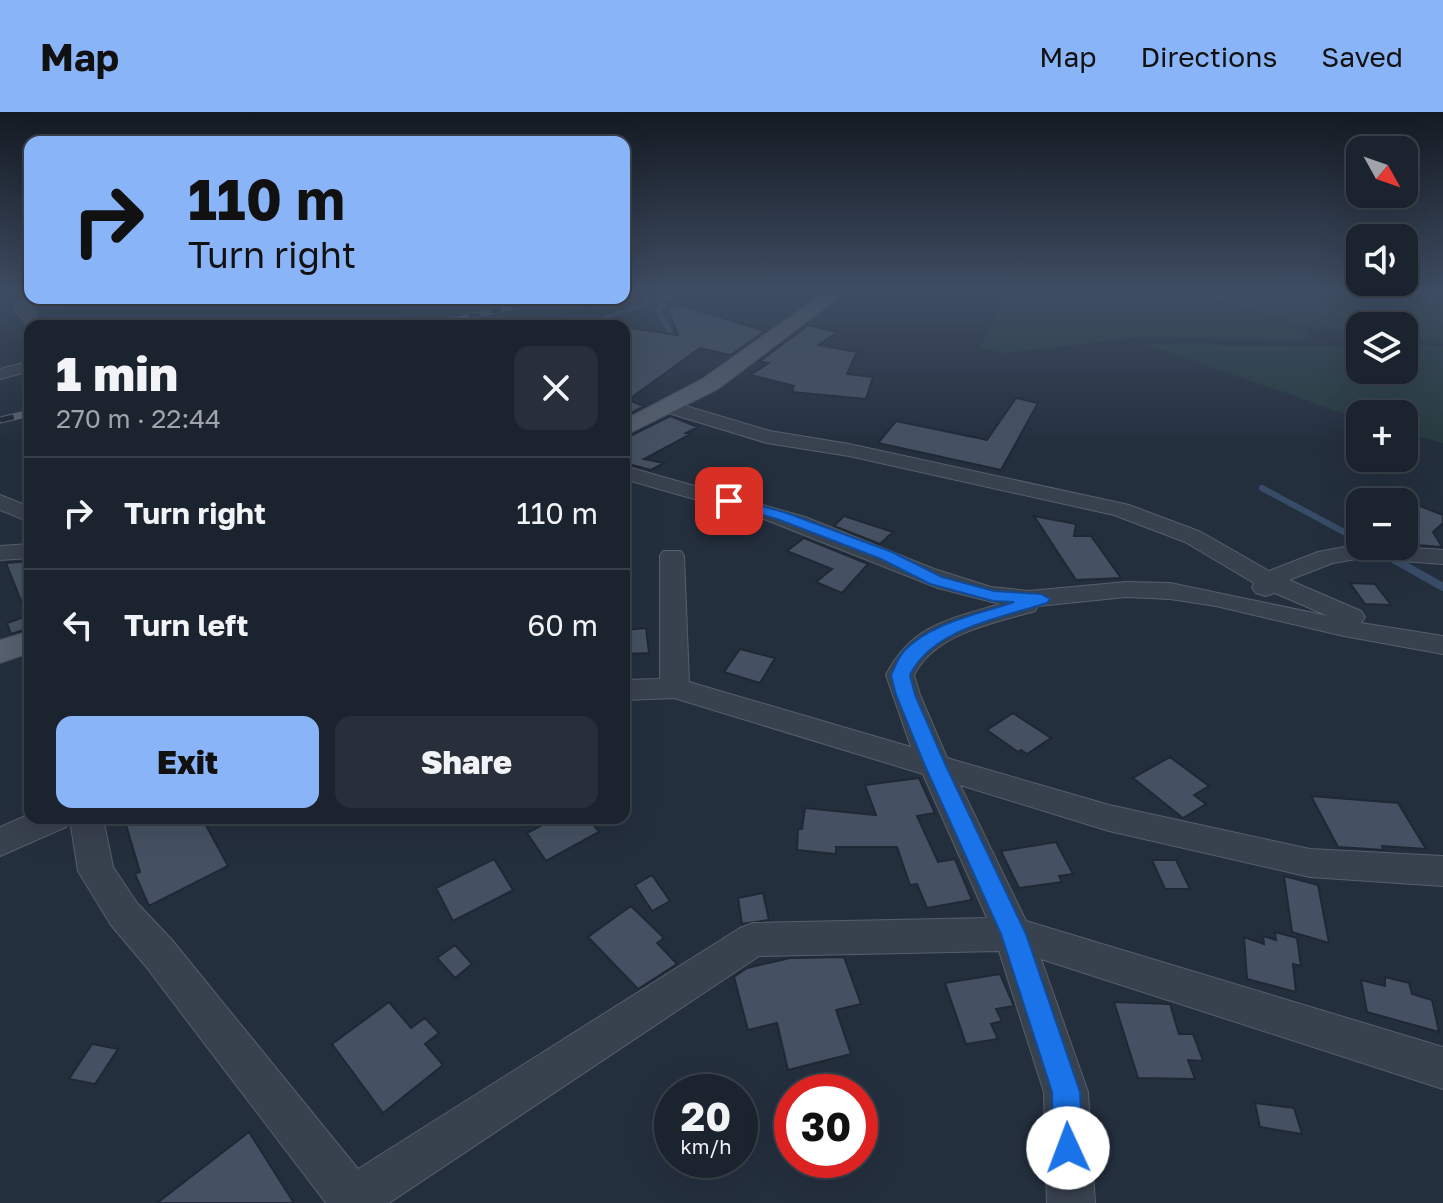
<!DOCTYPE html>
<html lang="en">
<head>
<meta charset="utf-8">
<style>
	:root { --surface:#1b232e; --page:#282f3a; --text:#f1f3f6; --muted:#a0a4aa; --line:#39404a; --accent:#8ab4f8 }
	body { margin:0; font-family:"Golos Text",sans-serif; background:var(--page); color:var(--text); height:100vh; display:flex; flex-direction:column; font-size:30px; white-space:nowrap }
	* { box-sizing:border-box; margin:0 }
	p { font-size:26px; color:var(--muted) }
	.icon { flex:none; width:44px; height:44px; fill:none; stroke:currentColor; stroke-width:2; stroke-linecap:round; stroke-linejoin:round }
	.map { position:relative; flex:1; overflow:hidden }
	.sheet { position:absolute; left:24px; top:208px; width:606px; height:504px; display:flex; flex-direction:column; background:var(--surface); border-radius:16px; box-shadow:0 8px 32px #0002,0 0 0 2px var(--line) }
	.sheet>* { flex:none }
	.top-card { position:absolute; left:24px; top:24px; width:606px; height:168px; border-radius:16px; box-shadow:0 8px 32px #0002,0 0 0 2px var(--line); background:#8ab4f8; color:#111; overflow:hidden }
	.needle { width:52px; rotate:130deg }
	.controls { position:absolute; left:1346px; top:24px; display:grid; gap:16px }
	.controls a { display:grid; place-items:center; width:72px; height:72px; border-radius:16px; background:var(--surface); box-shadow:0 8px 32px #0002,0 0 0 2px var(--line); font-size:40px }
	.speed { position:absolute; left:654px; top:962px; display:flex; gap:16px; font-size:40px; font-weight:700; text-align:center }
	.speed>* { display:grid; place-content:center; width:104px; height:104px; border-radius:50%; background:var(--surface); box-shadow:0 8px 32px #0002,0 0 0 2px var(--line); line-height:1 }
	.speed small { font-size:20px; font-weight:400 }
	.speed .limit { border:12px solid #d22; background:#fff; color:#111 }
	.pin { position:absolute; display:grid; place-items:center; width:68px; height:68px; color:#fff; margin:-34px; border-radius:16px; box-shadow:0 4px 12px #0006 }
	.me { position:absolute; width:88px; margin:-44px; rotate:358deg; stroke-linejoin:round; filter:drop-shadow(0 0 6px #0008) }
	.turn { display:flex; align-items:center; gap:28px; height:168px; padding:0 32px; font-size:36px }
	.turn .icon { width:104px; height:104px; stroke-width:2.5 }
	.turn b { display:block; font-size:56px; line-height:68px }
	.round { display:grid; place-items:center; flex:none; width:84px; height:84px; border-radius:16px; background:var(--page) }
	.head { display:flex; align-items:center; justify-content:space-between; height:136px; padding:0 32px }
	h1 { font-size:48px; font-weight:800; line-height:60px }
	.primary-button { display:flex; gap:16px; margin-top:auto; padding:16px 32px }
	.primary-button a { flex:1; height:92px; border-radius:16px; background:var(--accent); color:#111; font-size:32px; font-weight:800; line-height:92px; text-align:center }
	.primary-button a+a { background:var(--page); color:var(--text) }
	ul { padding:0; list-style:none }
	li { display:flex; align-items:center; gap:24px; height:112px; padding:0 32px; border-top:2px solid var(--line) }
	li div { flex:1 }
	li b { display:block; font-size:30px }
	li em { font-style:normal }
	header { display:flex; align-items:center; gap:48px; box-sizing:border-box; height:112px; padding:0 40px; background:var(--accent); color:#111 }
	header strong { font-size:38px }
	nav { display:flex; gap:44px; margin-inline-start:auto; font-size:28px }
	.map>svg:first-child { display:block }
</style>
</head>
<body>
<header>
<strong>Map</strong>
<nav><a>Map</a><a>Directions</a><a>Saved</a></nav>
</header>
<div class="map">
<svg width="1443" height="1091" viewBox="0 0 1443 1091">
	<rect width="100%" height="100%" fill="#242f3e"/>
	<path fill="#263c3f" d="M1007,180H1177L1308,220L1303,228L1141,225L1005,241L980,236Z
		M1195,180H1412L1424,185L1429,180H1443V231L1404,228V214H1360V224L1311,215Z
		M489,186H535L412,213L401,202L411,195Z
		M571,186H603L530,214H446Z
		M1145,232L1360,235V258H1404V236L1414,232L1443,235V331L1404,321V302H1360V307Z"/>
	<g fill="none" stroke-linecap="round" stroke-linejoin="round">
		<path stroke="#394c67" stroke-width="5" d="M663,191L659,200L676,231
			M591,214L612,203L679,180"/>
		<path stroke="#394c67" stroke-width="6" d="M1262,376L1357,427"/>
		<path stroke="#394c67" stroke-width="8" d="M1353,425L1360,429
			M1388,444L1443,475"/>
	</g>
	<path fill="#455162" stroke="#1f2835" stroke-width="2" d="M12,186H36L41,212L26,215L13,200Z
		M686,195L765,219L731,243L700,236L628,288L644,294L624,305V215L678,223L668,196Z
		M808,213L837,220L819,233L857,240L847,262L873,265L866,287L792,280L794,274L751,263L768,251L760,249Z
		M1016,286L1038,291L1001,358L878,331L896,309L987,328Z
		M670,304L698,315L686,321L691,322L644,347L664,351L651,358L624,351V327Z
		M1389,382L1443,403V411L1433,420L1442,435L1416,433L1404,411V390H1393Z
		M844,404L893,420L880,432L834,414Z
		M1034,404L1076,412L1074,424H1091L1121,466L1076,468Z
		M804,426L868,452L842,481L816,470L832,457L787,439Z
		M30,449V516L11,522L7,511L27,504L6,451Z
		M1350,471L1375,472L1391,493L1365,492Z
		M646,516L649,541L624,542V518Z
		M740,537L775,546L760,571L724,560Z
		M1013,601L1051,626L1027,642L1021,638L1018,640L987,618Z
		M1170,645L1209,674L1194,683L1206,692L1183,706L1133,666Z
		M919,666L935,701L917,704L938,750L955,747L972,788L927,796L917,772L910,773L897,735H836V742L797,738L798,717H802L805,696L876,703L865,673Z
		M1311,684L1398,691L1426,737L1382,734L1384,738L1338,735Z
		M124,706H202L228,754L149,794L135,762L140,760Z
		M555,706H588L599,720L546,749L527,721Z
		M1056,730L1073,762L1059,764L1062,770L1019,776L1001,739Z
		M494,747L513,778L453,809L436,776Z
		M1152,748H1176L1190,777H1165Z
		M652,763L670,789L652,799L635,773Z
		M1284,764L1318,773L1329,831L1292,820Z
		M763,781L769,808L742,812L738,786Z
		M631,794L664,826L657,831L677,852L638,877L588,825Z
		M1275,820L1297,826L1301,854L1293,852L1296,880L1247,867L1244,825L1264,832L1263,824L1276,828Z
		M455,833L472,852L455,866L437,846Z
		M844,845L861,892L836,898L851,942L788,958L777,911L748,918L734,865L747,856L790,846Z
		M1000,862L1014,894L996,897L1002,909L991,912L998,927L966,932L945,871Z
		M1385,865L1409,871L1412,882L1432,888L1439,920L1367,900L1361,868L1385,874Z
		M389,890L411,916L425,906L439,921L425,932L443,953L383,1001L332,932Z
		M1114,890L1170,892L1179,922H1193L1203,949L1188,948L1195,967L1138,966Z
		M92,932L118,937L95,972L69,967Z
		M1255,991L1294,996L1302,1022L1260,1015Z
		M249,1020L294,1091H157Z"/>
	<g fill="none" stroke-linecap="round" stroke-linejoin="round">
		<defs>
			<path id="minor" d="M30,249V259L0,267V257Z
				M669,289L770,319L849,332L1129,393L1201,420L1269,459L1318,440L1360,432L1443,438V452L1362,446L1333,451L1289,468L1361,499L1365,505L1361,511L1443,524V542L1344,524L1216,494L1170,487L1126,485L1038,494L1035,499C994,511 935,521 914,563L920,583L947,646L1109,693L1310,737L1443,744V774L1310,765L1109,719L960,673L1026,809L1443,935V977L1041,847L1088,980L1095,1091H1047L1044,980L999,839L759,844L389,1091H326L144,852L111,813L78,759L70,708L66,715L0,744V715L30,702V706H103L113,755L137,791L172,828L358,1057L740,816L753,811L987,806L923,662L674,586L624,588V568L660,567V444L663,439H681L684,444L689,570L911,635L886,563C911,513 950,507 1000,492L938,476L764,407L624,367V354L805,405L934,457L991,475L1029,479L1126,470L1170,471L1328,504L1275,481L1265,484L1256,481L1252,476L1254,471L1185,430L1114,403L849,344L767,331L662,299L659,295L662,291Z
				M0,383L30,395V410L0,398Z
				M30,432V446L0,448V434Z"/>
			<path id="major" d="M825,180H846L718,277L624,324V308L702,267Z
				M30,519V541L0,551V528Z"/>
		</defs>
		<use href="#minor" stroke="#565f6c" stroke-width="2"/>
		<use href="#major" stroke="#414a57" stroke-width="2"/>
		<use href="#minor" fill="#38414e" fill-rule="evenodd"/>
		<use href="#major" fill="#56606e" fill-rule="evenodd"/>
		<defs>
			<path id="rail-far1" d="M426,214L553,186"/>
			<path id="rail" d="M0,308L30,301"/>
		</defs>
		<use href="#rail-far1" stroke="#5a6575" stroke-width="6"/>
		<use href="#rail" stroke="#5a6575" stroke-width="7"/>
		<use href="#rail-far1" stroke="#1d2633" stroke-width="4" stroke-dasharray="11" stroke-linecap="butt"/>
		<use href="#rail" stroke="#1d2633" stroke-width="5" stroke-dasharray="14" stroke-linecap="butt"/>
	</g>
	<linearGradient id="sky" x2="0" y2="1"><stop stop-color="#141a22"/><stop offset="0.54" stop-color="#3f4d63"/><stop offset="1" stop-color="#3f4d63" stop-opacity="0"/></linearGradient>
	<rect width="1443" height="333" fill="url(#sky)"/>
	<path fill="#1a73e8" stroke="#114b97" stroke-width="2" d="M729,385L787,401L892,440L942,465L994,479L1041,482L1050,487L1047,491C1002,506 933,516 910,563L915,583L946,654L1026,822L1080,980L1083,1036L1079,1046L1068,1050L1058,1046L1053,1036L1052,980L1001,822L925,654L896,583L891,563C895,555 898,546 903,540C929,511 979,502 1014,490L993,489L930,472L881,447L777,407L724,392L722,389Z"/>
</svg>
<div class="controls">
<a><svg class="needle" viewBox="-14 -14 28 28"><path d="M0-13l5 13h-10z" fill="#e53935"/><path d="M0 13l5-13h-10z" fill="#a0a4aa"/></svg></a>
<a><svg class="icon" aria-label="sound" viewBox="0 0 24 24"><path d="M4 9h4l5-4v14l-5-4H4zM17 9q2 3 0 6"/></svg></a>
<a><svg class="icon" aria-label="layers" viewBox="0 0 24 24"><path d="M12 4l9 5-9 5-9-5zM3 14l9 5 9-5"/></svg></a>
<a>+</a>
<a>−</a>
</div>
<div class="speed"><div>20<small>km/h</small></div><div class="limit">30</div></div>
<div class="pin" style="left:729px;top:389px;background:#d93025"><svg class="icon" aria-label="arrive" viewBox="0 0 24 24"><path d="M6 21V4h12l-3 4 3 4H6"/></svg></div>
<svg class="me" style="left:1068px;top:1036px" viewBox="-20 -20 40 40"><circle r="19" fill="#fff"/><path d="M0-13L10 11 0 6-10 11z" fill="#1a73e8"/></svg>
<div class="top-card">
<div class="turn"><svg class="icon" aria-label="right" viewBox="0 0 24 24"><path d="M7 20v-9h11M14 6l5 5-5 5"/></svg><div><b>110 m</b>Turn right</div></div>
</div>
<section class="sheet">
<div class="head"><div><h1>1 min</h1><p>270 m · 22:44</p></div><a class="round"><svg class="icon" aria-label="close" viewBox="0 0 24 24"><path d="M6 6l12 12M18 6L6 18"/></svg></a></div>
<ul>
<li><svg class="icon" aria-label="right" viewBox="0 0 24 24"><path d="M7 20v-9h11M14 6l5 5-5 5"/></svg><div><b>Turn right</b></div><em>110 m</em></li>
<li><svg class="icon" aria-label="left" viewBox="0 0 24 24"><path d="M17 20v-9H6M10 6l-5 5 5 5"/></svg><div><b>Turn left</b></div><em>60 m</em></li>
</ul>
<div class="primary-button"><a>Exit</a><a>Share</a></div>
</section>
</div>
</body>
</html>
